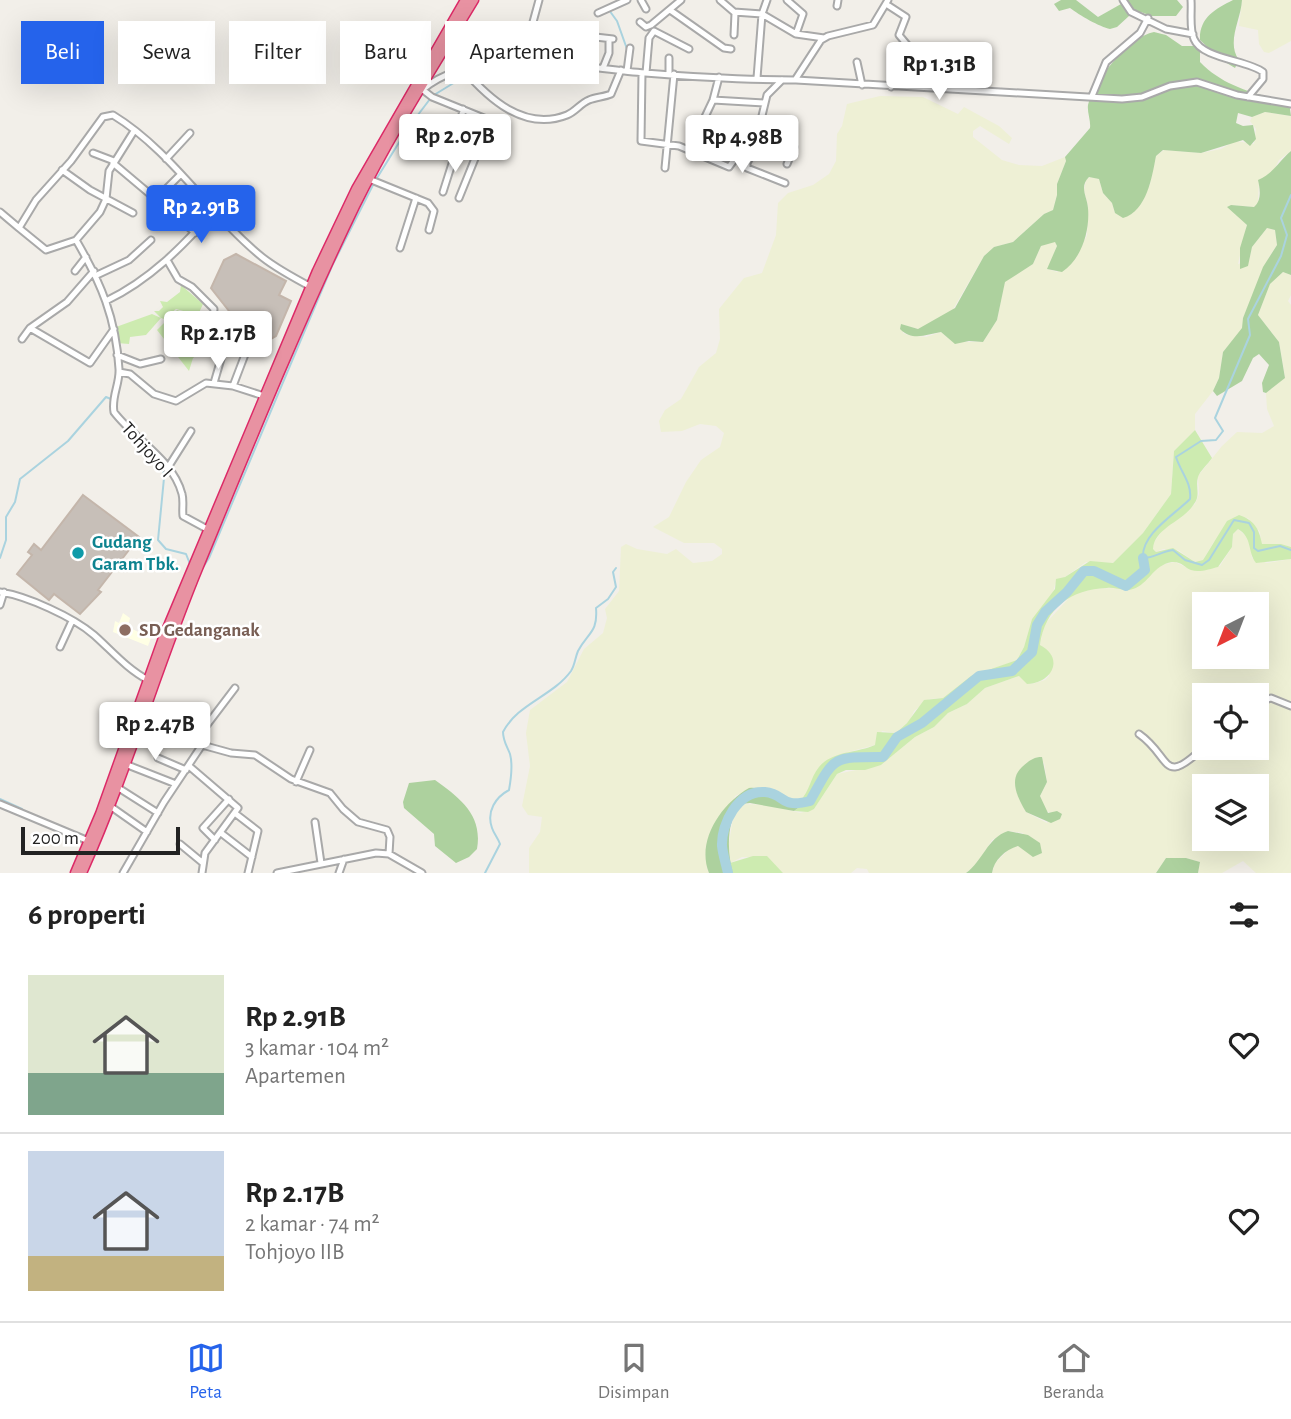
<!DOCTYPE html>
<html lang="id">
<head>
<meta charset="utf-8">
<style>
	body { margin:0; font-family:"Alegreya Sans",sans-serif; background:#f2f2f2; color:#222; height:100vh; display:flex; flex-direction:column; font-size:26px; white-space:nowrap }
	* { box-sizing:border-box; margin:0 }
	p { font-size:23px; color:#767676 }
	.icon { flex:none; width:38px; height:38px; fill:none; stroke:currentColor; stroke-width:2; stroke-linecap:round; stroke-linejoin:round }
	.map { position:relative; height:873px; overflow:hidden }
	.side { display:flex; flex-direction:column; background:#fff; flex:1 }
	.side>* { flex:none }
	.top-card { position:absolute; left:21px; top:21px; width:700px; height:63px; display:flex; gap:14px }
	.needle { width:46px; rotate:222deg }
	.controls { position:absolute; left:1192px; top:592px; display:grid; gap:14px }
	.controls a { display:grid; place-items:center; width:77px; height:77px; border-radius:0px; background:#fff; box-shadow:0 7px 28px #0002; font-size:35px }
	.scale { position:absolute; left:21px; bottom:18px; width:159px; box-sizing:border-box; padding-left:7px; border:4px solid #222; border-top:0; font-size:19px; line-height:24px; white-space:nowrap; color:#222; -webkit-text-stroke:5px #fff; paint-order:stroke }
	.price { position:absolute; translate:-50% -60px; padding:0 16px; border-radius:7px; background:#fff; color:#222; font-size:23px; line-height:46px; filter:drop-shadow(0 2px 4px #0008) }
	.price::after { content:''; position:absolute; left:50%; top:42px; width:21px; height:16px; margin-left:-10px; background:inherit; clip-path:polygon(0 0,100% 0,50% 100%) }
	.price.current { background:#2563eb; color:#fff }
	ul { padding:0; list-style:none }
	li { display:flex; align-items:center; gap:21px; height:175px; padding:0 28px }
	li+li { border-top:2px solid #e0e0e0 }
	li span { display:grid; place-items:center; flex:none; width:196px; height:140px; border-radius:0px; color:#555 }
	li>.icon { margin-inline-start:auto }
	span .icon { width:84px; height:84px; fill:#fffc; stroke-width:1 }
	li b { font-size:30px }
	h2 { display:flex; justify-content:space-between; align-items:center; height:84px; padding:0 28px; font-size:30px }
	.pill { padding:0 24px; border-radius:0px; background:#fff; box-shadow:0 7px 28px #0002; font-size:24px; line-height:63px }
	.pill.current { background:#2563eb; color:#fff }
	.tab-bar { display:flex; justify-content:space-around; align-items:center; height:98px; border-top:2px solid #e0e0e0; background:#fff; font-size:19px; color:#767676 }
	.tab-bar a { display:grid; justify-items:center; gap:4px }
	.tab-bar .current { color:#2563eb }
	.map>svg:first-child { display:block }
	.education { fill:#ffffe5 }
	.farmland { fill:#eef0d5; fill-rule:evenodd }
	.grass { fill:#cdebb0 }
	.forest { fill:#add19e }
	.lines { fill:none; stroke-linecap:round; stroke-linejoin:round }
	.stream { stroke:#aad3df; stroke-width:2 }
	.river { stroke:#aad3df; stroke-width:10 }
	.building { fill:#c7bfb8; stroke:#c4b6ab; stroke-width:2 }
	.minor-casing { stroke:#a9a9a9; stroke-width:9 }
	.highway-casing { stroke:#dc2a67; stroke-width:11 }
	.minor { stroke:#fff; stroke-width:5 }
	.highway { stroke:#e892a2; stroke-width:8 }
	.culture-dot { fill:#0f9aa8; stroke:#fff; stroke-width:2.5 }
	.education-dot { fill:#8d6e63; stroke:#fff; stroke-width:2.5 }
	.labels { text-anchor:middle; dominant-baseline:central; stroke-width:5; stroke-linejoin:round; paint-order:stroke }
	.street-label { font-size:19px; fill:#222; stroke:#fff }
	.culture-label { font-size:19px; font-weight:bold; fill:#0d838f; stroke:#fff; text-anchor:start }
	.education-label { font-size:19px; font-weight:bold; fill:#785e54; stroke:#fff; text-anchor:start }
</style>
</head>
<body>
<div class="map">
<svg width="1291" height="873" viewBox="0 0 1291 873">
	<rect width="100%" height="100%" fill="#f2efe9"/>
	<path class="education" d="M 123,613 L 130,618 L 128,627 L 151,638 L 148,646 L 113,632 L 115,621 L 119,623 Z"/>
	<path class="farmland" d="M 1242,0 L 1291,0 L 1291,41 L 1269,53 L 1264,52 L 1259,44 L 1258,30 L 1239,26 Z
		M 880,96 L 923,97 L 958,114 L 964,107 L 999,126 L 1012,138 L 1009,144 L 980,126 L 973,131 L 973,137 L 1002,160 L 1019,165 L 1042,166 L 1065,157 L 1066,161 L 1057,184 L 1057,195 L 1053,210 L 1044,214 L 1013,242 L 994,247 L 984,256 L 952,311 L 919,329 L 902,325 L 903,333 L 908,335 L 926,337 L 941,332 L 948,338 L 964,342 L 983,342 L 997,320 L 1005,281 L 1033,264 L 1041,246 L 1055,241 L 1057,246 L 1048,269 L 1057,272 L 1076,258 L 1087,235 L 1088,206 L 1084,190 L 1086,180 L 1090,177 L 1099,179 L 1103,193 L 1112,203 L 1115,213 L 1142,202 L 1150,184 L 1156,156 L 1164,150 L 1201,153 L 1221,149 L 1235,141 L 1254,144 L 1256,129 L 1250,121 L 1252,117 L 1265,112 L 1291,116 L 1291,151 L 1279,160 L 1272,174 L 1259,180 L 1258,204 L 1254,207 L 1231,205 L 1228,207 L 1247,225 L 1238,264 L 1249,261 L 1252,247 L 1267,228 L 1275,230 L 1277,245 L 1269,257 L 1243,318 L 1243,328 L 1223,352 L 1219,378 L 1213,391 L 1195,414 L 1195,430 L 1174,451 L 1171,494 L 1143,533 L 1113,563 L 1086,562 L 1055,584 L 1053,593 L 1032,619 L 1024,647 L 1017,660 L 967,679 L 943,698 L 929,699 L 914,711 L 910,720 L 896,733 L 882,731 L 875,745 L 848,752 L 814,776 L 809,791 L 800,801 L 754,787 L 735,796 L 707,867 L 709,873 L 529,873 L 529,848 L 540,832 L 542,817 L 528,815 L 522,806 L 530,766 L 526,733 L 530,710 L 567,682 L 584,649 L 603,633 L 607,618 L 605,609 L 619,591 L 621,547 L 626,544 L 637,549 L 667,554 L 676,549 L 693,563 L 712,561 L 722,554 L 722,549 L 714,543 L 684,543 L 653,527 L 669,517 L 686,482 L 701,460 L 720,447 L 724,433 L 716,426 L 700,424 L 682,431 L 661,432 L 659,421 L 665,410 L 681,399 L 699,367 L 716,353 L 720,339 L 719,309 L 744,278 L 762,273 L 776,235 L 778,203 L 788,193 L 813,185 L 829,174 L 836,161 L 837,134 L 842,126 L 847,104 Z
		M 1283,272 L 1291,275 L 1291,295 L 1288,301 L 1291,305 L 1291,547 L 1281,544 L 1261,544 L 1260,532 L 1248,518 L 1213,543 L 1203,560 L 1195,562 L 1178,550 L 1163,549 L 1156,552 L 1153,549 L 1153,544 L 1162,531 L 1195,504 L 1199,494 L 1198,476 L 1222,446 L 1237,432 L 1262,433 L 1274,426 L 1267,409 L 1266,393 L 1285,377 L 1279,342 L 1258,315 L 1270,284 Z
		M 1238,529 L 1249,539 L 1252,558 L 1267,563 L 1291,559 L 1291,873 L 1256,873 L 1243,861 L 1222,873 L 1198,873 L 1200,862 L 1186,858 L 1166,858 L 1156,873 L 992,873 L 995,863 L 1010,848 L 1018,846 L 1026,851 L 1023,833 L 1008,831 L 992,840 L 976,866 L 966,873 L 869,873 L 867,869 L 857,868 L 851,873 L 783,873 L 767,857 L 742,857 L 730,863 L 729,843 L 733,818 L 741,804 L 770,805 L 800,813 L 814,809 L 837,774 L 881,765 L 915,737 L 934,727 L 948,713 L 967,704 L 985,688 L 1019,676 L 1032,684 L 1045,680 L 1049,676 L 1051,655 L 1040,645 L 1044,625 L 1071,596 L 1086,589 L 1117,588 L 1124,590 L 1161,565 L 1175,562 L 1190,569 L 1220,566 L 1232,547 L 1233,534 ZM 1204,604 L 1256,604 L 1256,656 L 1204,656 ZM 1204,695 L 1256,695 L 1256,747 L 1204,747 ZM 1044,762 L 1047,782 L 1040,796 L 1041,801 L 1045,811 L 1053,813 L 1047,823 L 1026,812 L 1018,795 ZM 1204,786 L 1256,786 L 1256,838 L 1204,838 Z"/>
	<path class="grass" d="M 181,285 L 203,304 L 198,315 L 176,309 L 164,319 L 161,318 L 146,335 L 130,337 L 129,344 L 117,343 L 116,327 L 152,314 L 161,318 L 154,311 L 159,311 L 163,307 L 160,301 L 167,302 L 180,292 Z
		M 177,310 L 200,317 C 200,330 209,339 209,352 L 203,351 L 193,358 L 189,371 L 157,330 Z
		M 1195,430 L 1212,458 C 1208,464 1200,471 1198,477 C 1195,487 1201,495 1194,504 C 1184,521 1154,528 1153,549 L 1156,552 L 1173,548 L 1195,562 L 1203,560 L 1227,521 L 1239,515 C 1254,520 1259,528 1262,544 L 1281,544 L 1291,547 L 1291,559 L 1256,563 C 1247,551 1253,538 1238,529 L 1233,534 L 1232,547 L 1218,567 C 1210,569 1199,573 1191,570 C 1184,567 1181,561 1172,562 C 1153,565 1149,584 1133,589 C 1125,592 1115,587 1107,588 C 1071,589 1045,608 1040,645 C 1065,658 1052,683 1027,684 L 1019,676 L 985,688 L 967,704 L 948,713 L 934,727 L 915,737 L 881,765 L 865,770 L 846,770 L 837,774 L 814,809 L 808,812 L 794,811 L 798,808 L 793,800 L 800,801 C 810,791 810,778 819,767 C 832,751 857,753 875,745 L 877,732 L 896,733 L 907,723 L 924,700 L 943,698 L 971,676 L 1017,660 L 1024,647 L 1032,619 L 1055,589 L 1056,579 L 1065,577 L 1090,561 L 1113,563 L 1143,533 L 1171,494 L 1174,451 Z
		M 753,856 L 767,856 L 783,873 L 733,873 L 730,863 Z"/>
	<path class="forest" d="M 1061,0 L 1076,0 L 1098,17 L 1121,4 L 1120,0 L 1177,0 L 1183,7 L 1176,16 L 1151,16 L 1141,12 L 1129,16 L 1117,27 L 1110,29 C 1100,27 1079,15 1070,8 L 1059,11 L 1054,4 Z
		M 1233,0 L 1242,0 C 1241,20 1226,42 1239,60 L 1235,68 L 1220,59 L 1200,40 C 1199,18 1215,9 1233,0 Z
		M 1154,32 L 1166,35 L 1182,46 L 1195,46 L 1200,52 L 1200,62 C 1224,87 1256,94 1289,102 L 1291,116 L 1265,112 L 1252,117 L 1238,113 L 1236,123 L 1243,126 L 1253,125 L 1256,139 L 1250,146 L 1243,140 L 1201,153 L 1163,150 L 1156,156 C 1152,177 1147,211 1123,218 L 1115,213 L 1112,203 L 1103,193 L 1099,179 L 1089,177 C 1079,187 1087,196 1088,208 C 1090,230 1082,259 1062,272 L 1047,269 L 1057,246 L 1055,242 L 1041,246 L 1033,264 L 1005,282 L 997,320 L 983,342 L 969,341 L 955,344 L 941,332 C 927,334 913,342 900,329 L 901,324 L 918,329 L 955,308 L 984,256 L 994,247 L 1013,242 L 1044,214 L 1053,210 L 1057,195 L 1057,184 L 1066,161 L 1065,157 L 1090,128 C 1091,121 1087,112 1088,105 C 1094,80 1129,37 1154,32 Z
		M 1291,151 L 1291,275 L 1283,272 L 1270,284 L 1258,315 L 1279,342 L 1285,378 L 1266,393 L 1263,392 L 1262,383 L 1269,365 L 1259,354 L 1253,358 L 1242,381 L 1217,396 L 1213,391 L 1219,378 L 1223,352 L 1242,328 L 1243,318 L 1263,267 L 1277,245 L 1275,230 L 1267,228 L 1252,247 L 1248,266 L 1240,269 L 1240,248 L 1247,225 L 1227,207 L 1231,205 L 1254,207 C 1262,200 1260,189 1258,180 C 1274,173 1278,162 1291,151 Z
		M 1042,757 L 1047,782 L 1040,796 L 1048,813 L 1057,811 L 1062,814 L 1060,819 L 1051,823 L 1026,812 C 1018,798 1008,780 1022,767 C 1029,761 1033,757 1042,757 Z
		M 435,780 C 460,798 483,815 477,849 L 469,857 L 456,863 L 435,846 L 434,834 L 404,808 L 403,802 L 409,783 Z
		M 749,788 C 763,786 790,796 798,808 L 794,811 L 750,803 L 741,804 C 726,820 727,853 733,873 L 709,873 C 696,841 721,804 749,788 Z
		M 1008,831 L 1028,835 L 1040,843 L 1042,853 L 1033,857 L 1018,846 C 1005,850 994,860 992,873 L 966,873 C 983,861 987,838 1008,831 Z
		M 1166,858 L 1186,858 L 1200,862 L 1198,873 L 1156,873 Z"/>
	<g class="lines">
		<path class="stream" d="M 609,10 L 617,21 L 627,49
			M 434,95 L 465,76 L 482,93
			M 513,114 L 527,120
			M 377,178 L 408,128 L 430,99
			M 1291,195 L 1281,218 L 1287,235 L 1281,256 L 1248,319 L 1250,335 L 1215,418 L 1223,431 L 1216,440 L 1201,441 L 1176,457 C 1181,473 1192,483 1190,499 C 1174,515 1141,534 1143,558 C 1155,558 1162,551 1173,550 L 1185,560 L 1202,565 L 1209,560 L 1234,520 L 1249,523 L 1254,532 L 1254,548 L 1258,551 L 1280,546 L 1291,550
			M 147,449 L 163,467 L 164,478 L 158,540 L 166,549 L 186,554 L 190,564
			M 0,558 L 6,540 L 6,517 L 15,502 L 20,479 L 68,441 L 106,397 L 111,399 L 111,414 L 127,430
			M 202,569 L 209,558 L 332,266 L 374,183
			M 0,799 L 22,809
			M 485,873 L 500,844 C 498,838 494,834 492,828 C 486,811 496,797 509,790 C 511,779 513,765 510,754 C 507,746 503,741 503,732 C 517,704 553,696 571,671 C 575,665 575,658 578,651 C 588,632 598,633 596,608 L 608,599 L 616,587 L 613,572 L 616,568"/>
		<path class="river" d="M 728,873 C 726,864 723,855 722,846 C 721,824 738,790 765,792 C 786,794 780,809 810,801 C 835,756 831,757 883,757 L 897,737 L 922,723 L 979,676 L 1012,671 L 1032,652 L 1037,625 L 1045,612 L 1067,592 L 1084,571 L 1094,571 L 1126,586 L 1145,570 L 1143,558"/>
	</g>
	<path class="building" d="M 236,254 L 286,281 L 279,295 L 291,301 L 276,336 L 262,344 L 237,321 L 211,288 L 224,260 Z
		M 83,495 L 139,537 L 98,590 L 101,592 L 80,614 L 54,594 L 49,600 L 17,574 L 32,555 L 28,552 L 34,544 L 41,550 Z"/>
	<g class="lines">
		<defs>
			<path id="minor" d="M 641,0 L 646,9
				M 720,0 L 734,12 L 762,14 L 796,34 L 824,38
				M 787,0 L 803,14 L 796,34
				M 1123,0 L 1131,12 L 1166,29 L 1193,34
				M 1191,0 C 1192,12 1189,28 1194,39 C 1202,59 1248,60 1263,72 L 1263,79 L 1248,97
				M 886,4 L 906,17 L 899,35 L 909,47 L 891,87
				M 837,6 L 838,0
				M 670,10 L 724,48 L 731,49
				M 598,13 L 627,0
				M 640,22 L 646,27 L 651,25 L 681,0
				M 734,35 L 735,13
				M 528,38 L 571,44 L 578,35 L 613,39
				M 517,61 L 524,55 L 539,0
				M 857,62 L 862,85
				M 589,67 L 592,37
				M 603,68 L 609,53 L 609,39
				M 463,69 C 488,98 524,132 567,115 C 575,112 581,103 589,100 C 596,97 604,97 611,94 L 621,70
				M 627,71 L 630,48
				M 642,73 L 641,141 L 679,146 L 729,167 L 760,124 L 767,95 L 782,80
				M 646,73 L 649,38 L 654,31 L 689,49
				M 669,74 L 669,58
				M 719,77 L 713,100 L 704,119 L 717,124 L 758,129 L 791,144 L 794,147 L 787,164
				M 757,78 L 762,14 L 767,0
				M 796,80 L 1122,99 L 1142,97 L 1170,86 L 1197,82 L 1237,95 L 1291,104
				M 422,90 C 478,43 578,68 645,73 C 695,77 746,80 795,80 L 821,40 L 828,36 L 873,25 L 888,0
				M 423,90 L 432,97 L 506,127
				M 1092,96 L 1106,62 L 1140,33 L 1148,18
				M 713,100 L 765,103
				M 134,131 L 109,171 L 106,199 L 100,212 L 76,240 L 46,250 L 19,228 L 36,200 L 71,161 L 103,117 L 113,115 C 172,151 209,214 262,257 C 277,269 296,279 313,288
				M 755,132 L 760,139 L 747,163 L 747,168 L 785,183
				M 455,147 L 476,156 L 459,198
				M 93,153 L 114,161
				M 166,159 L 190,133
				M 113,163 L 151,195
				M 665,168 L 674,74
				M 62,170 L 90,190 L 133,213
				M 369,179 L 428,203 L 434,211 L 429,230
				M 443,192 L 455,154 L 463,109
				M 162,193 L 181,174
				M 165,206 L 195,233
				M 0,212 L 19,228
				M 76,240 C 101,283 116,318 119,369 C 120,384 111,397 114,412 C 134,439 173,459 182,494 C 184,501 182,509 183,516 L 207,529
				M 400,248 L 416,198
				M 167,260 L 178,279 L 192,287 L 214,309 L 213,320 L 227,326 L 225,345 L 214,383
				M 75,271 L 86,257
				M 97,275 L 129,260 L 151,240
				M 106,301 C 150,280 183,246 215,210
				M 30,328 L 90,363 L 114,329
				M 22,339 L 30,328 L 67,302 L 94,271
				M 117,355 L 140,364 L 161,359
				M 119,372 L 130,374 L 154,394 L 176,401 L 206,383 L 233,386 L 264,396
				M 233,386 L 249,344
				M 167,469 L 191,431
				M 0,592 C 27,596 73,617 94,635 C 112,651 127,669 148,680
				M 0,605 L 4,592
				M 60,647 L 72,621
				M 1256,703 L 1271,698 L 1291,706
				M 140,719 L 202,745 L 231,753 L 255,755 L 291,779 L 330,793 L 343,809 L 358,822 L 387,830 L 390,837 L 389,854
				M 1139,734 C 1172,757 1161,788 1204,747
				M 194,742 L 235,688
				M 158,758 L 186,770
				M 125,764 L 176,784
				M 189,766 L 238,808 L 205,853 L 202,873
				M 296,782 L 310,750
				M 117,787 L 158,813
				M 0,804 L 91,842
				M 110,806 L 147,832
				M 236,814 L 258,831 L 248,873
				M 315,822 L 321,863
				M 221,833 L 252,857
				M 215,840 L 203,828 L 229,799
				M 180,844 L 203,863
				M 123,873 L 164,802 L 202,745
				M 277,873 L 376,853 L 389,854 L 422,873
				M 339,873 L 344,859"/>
			<path id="highway" d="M 75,873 L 100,814 L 163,638 L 317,271 L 356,189 L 465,0
				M 82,873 C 127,773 157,667 199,566 C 249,445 298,324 355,206 C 390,135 433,68 474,0"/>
		</defs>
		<use href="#minor" class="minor-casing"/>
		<use href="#highway" class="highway-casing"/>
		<use href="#minor" class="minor"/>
		<use href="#highway" class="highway"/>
	</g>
	<circle class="culture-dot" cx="78" cy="553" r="7"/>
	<circle class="education-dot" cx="125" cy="630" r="7"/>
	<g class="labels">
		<g class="street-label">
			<text transform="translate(147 450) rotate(48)">Tohjoyo I</text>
		</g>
		<g class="culture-label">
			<text x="92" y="542">Gudang<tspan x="92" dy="22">Garam Tbk.</tspan></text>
		</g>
		<g class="education-label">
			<text x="139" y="630">SD Gedanganak</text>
		</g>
	</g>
</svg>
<div class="controls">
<a><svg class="needle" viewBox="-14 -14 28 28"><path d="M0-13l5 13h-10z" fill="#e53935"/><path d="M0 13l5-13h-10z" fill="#767676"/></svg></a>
<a><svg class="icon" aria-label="locate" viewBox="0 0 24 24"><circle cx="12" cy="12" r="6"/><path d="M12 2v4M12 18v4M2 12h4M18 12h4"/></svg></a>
<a><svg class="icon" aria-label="layers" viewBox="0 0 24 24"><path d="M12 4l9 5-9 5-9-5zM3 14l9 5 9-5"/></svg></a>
</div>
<div class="scale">200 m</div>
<b class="price" style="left:939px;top:102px">Rp 1.31B</b>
<b class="price" style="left:455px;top:174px">Rp 2.07B</b>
<b class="price" style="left:742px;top:175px">Rp 4.98B</b>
<b class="price current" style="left:201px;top:245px">Rp 2.91B</b>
<b class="price" style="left:218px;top:371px">Rp 2.17B</b>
<b class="price" style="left:155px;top:762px">Rp 2.47B</b>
<div class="top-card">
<a class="pill current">Beli</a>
<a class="pill">Sewa</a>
<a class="pill">Filter</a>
<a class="pill">Baru</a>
<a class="pill">Apartemen</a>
</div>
</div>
<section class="side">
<h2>6 properti<svg class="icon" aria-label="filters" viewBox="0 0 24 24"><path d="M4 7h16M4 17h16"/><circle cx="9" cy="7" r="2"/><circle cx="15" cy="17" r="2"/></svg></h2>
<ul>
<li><span style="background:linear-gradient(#dfe7d0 70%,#7fa58c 0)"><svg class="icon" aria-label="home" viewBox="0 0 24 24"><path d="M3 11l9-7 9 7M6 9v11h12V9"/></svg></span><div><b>Rp 2.91B</b><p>3 kamar · 104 m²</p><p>Apartemen</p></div><svg class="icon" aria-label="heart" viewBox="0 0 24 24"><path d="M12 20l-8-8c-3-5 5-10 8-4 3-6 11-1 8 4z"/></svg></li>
<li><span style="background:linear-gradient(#c9d6e8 75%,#c2b280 0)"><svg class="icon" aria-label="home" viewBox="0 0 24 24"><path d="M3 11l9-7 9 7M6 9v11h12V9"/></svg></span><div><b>Rp 2.17B</b><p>2 kamar · 74 m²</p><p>Tohjoyo IIB</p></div><svg class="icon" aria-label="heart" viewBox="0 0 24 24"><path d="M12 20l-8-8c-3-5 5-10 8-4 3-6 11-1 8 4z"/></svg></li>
</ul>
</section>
<nav class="tab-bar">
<a class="current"><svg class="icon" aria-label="map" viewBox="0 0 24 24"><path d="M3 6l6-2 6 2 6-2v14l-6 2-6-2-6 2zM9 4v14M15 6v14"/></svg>Peta</a>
<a><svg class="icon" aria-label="saved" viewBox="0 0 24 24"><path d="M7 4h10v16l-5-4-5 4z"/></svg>Disimpan</a>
<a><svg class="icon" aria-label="home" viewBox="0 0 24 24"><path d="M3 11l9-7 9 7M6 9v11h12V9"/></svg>Beranda</a>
</nav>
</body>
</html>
